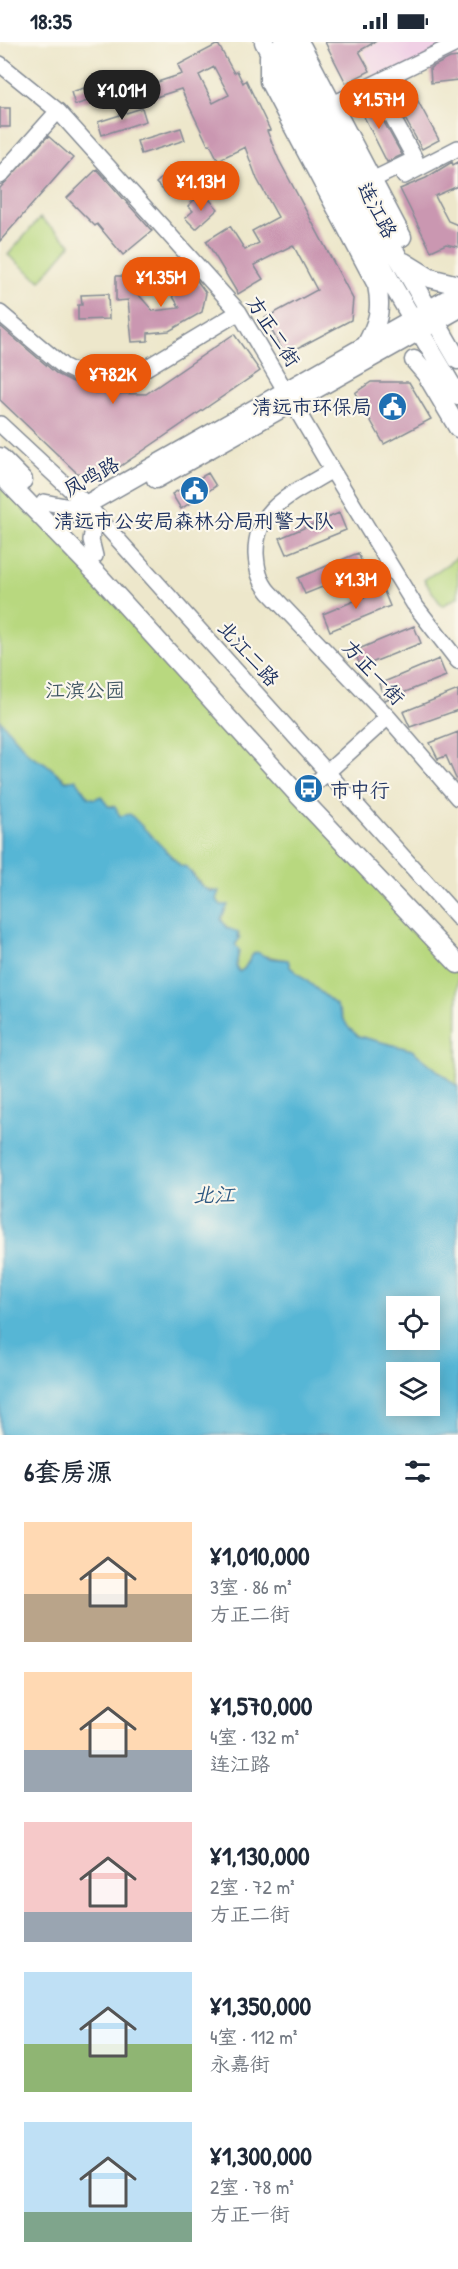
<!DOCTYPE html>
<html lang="zh">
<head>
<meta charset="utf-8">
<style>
	body { margin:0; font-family:"Patrick Hand","LXGW WenKai TC",sans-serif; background:#f6f6f7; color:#1f2937; height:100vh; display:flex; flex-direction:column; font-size:22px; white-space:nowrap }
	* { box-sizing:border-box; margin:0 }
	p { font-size:20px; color:#747a83 }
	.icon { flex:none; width:33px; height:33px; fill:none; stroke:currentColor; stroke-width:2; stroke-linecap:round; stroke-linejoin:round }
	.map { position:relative; height:1393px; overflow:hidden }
	.drawer { display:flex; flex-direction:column; background:#fff; flex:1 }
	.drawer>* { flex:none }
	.controls { position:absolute; left:386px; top:1254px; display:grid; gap:12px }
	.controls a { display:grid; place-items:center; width:54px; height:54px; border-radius:0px; background:#fff; box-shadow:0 3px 15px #0003; font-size:30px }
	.price { position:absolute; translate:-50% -51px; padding:0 14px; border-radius:21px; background:#ea580c; color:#fff; font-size:20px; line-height:39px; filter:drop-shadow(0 2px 3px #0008) }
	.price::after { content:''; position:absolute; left:50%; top:36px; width:18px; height:14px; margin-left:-9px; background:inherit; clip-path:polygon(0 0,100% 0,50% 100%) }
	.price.on { background:#222; color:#fff }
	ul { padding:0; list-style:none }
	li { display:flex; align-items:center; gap:18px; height:150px; padding:0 24px }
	li span { display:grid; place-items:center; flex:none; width:168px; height:120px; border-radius:0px; color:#555 }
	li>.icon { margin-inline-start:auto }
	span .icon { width:72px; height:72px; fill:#fffc; stroke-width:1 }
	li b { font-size:26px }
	h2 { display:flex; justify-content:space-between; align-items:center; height:72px; padding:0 24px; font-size:26px }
	.status { display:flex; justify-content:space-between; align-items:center; height:42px; padding:0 30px; background:#fff; direction:ltr }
	.status svg { height:16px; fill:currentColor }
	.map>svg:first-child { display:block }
	.built { fill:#f0d0e5 }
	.green { fill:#b8d87f; stroke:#6a846e; stroke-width:1.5 }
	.water { fill:#57b6d5; stroke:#39729a; stroke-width:1.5; fill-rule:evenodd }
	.building { fill:#ca97b1; fill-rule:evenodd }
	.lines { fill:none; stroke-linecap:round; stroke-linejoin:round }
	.minor-casing { stroke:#848b94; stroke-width:18 }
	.major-casing { stroke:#848b94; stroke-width:21 }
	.minor { stroke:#fff; stroke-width:15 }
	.major { stroke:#fff; stroke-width:18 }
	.labels { text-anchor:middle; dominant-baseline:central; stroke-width:4.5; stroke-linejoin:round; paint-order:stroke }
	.street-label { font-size:20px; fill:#1b2f5e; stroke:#fbf7ec }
	.poi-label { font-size:20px; fill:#1b2f5e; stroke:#fbf7ec; text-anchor:end }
	.park-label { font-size:20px; fill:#425966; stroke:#fbf7ec }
	.water-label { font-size:21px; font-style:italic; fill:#2d5882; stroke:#fbf7ec }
</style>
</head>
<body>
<div class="status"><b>18:35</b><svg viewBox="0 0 49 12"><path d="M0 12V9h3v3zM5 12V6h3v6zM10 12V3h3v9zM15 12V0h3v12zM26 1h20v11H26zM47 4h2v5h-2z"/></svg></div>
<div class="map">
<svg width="458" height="1393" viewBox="0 0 458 1393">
	<rect width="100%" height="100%" fill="#fbf7ec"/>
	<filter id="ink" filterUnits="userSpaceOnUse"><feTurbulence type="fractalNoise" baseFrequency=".0167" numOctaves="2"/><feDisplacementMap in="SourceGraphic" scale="12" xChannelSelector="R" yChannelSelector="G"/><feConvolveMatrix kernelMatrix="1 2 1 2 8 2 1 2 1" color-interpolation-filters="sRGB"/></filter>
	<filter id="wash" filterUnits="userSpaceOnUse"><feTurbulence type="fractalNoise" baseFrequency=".008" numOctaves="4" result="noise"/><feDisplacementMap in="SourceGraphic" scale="24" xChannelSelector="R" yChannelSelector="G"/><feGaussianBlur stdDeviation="1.35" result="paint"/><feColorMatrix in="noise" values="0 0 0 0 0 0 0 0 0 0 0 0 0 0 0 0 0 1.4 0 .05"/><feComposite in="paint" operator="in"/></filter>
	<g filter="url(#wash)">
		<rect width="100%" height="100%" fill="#ede7cb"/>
		<path class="built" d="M 379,0 L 458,0 L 458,14 L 347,69 L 337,49 L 373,32 L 363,8 Z"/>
		<path class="green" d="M 40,176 L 71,202 L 40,239 L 8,213 Z
			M 0,444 L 74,511 L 458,933 L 457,1044 L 412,1008 L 358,994 L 348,985 L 336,963 L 290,925 L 288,918 L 253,912 L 244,927 L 239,930 L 236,924 L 239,910 L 235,906 L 239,892 L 227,886 L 221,877 L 227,863 L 221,863 L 216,857 L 218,850 L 204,846 L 187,825 L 181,824 L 134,778 L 120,774 L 113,764 L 108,764 L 99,755 L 95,757 L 88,755 L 76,738 L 66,738 L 45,721 L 30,713 L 2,681 L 0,678 Z
			M 458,515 L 458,555 L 442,564 L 424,538 Z"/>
		<path class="water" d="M 0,678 L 30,713 L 45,721 L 66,739 L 76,737 L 88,755 L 95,757 L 101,754 L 108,764 L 115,765 L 120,774 L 130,772 L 181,824 L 187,825 C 195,836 204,853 219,849 L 216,857 L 221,863 L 228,863 L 221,877 L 227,886 L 238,890 L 238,895 L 240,896 L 235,903 L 239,908 L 236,924 L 239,930 L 244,927 L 253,912 L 257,910 L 268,916 L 288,918 L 290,925 L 336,963 L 348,985 L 358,994 L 412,1008 L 458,1045 L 458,1393 L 0,1393 ZM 396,1264 L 429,1264 L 429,1298 L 396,1298 ZM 396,1330 L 429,1330 L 429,1364 L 396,1364 Z"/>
		<g id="blocks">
			<path class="building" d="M 325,0 L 375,0 L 359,9 L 370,29 L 346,41 Z
				M 218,2 L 234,31 L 237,29 L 243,41 L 246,38 L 270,88 L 267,89 L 279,118 L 353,257 L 351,278 L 285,313 L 265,276 L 317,248 L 293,203 L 254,223 L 263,237 L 238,252 L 206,199 L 230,184 L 245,208 L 259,201 L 252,189 L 278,175 L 257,137 L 245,105 L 218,118 L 210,102 L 208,103 L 181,47 L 134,62 L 130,49 L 182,32 L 178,23 ZM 214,25 L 229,53 L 213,61 L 199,33 Z
				M 458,15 L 458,38 L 431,41 L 430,26 L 450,16 Z
				M 114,37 L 119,49 L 75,63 L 71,50 Z
				M 406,37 L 439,98 L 422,107 L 388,46 Z
				M 370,55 L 402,113 L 387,120 L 357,61 Z
				M 0,66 L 10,66 L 10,85 L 0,85 Z
				M 142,66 L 146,79 L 102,93 L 98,80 Z
				M 181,86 L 185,98 L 141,112 L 137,99 Z
				M 48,94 L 73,116 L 0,199 L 0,146 Z
				M 452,120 L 453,123 L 458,120 L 458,144 L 435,154 L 448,179 L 458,183 L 458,205 L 446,202 L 431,209 L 400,147 L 426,136 Z
				M 177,122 L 189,135 L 169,154 L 156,141 Z
				M 97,127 L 152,189 L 123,213 L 97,182 L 95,184 L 67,156 Z
				M 207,155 L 218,167 L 196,187 L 185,176 L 193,169 L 188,164 L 195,157 L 199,162 Z
				M 193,233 L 206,251 L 202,270 L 169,289 L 148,291 L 148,299 L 132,300 L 128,258 L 116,259 L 116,234 L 122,234 L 153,269 L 180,266 L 169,248 Z
				M 108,252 L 109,277 L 78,278 L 78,263 L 82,263 L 81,253 Z
				M 0,284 L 57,332 L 95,351 L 146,352 L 234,292 L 260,329 L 106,434 L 77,431 L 0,358 Z
				M 371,340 L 409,340 L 431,377 L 384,402 L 355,351 Z
				M 208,431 L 216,444 L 181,467 L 172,452 Z
				M 339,471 L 346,488 L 287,512 L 280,496 Z
				M 358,511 L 365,528 L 305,552 L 298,536 Z
				M 383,547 L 390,564 L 330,589 L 323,572 Z
				M 414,584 L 421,601 L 361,625 L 354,609 Z
				M 439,617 L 446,634 L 385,658 L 379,642 Z
				M 458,648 L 458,668 L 410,685 L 403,670 Z
				M 458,690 L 458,741 L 446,714 L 438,717 L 430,701 Z"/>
		</g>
	</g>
	<g filter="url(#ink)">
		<use href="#blocks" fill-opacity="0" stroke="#848b94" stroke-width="1.5"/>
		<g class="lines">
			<defs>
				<path id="minor" d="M 0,22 L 58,69 L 239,270 L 332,428 L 414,562 L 458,619
					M 333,62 L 458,1
					M 0,134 L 58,69
					M 404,134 L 458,106
					M 372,138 L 415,117 L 374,42
					M 0,271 L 63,324 L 79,332 L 98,337 L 136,332 L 239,270
					M 0,382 L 87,463 L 458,876
					M 332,428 C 296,451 255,463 256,512 C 257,527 259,538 269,550 L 388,675 L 458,756
					M 44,460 L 65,464 L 84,463
					M 95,473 L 91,498 L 95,514
					M 300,755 L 388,675"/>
				<path id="major" d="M 264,0 L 393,244 L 458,354
					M 283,0 L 398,215 L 458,318
					M 283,1 L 302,5 L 402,195
					M 269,14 L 269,39 L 377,243 C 382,268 378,281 366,303
					M 404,220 L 430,236 L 458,243
					M 414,318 L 426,332 L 458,386
					M 0,415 L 23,438
					M 0,432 L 99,534 L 300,755 L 458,922
					M 156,437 L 458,267
					M 58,489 L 61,477 L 458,251"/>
			</defs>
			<use href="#minor" class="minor-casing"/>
			<use href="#major" class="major-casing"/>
			<use href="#minor" class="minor"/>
			<use href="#major" class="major"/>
		</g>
	</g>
	<defs>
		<symbol id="civic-disc" viewBox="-11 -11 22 22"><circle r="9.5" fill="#1f6fb2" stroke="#fbf7ec"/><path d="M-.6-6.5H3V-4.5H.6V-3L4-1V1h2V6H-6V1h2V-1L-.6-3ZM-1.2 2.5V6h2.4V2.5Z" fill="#fff"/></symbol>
		<symbol id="bus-disc" viewBox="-11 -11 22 22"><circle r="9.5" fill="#1f6fb2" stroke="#fbf7ec"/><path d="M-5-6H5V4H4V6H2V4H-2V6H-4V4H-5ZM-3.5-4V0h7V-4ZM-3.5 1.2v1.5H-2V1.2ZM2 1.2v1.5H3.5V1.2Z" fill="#fff"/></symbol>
	</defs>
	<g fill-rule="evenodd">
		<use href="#civic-disc" x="376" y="348" width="33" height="33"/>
		<use href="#civic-disc" x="178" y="432" width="33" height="33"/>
		<use href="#bus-disc" x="292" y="730" width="33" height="33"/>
	</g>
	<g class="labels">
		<g class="street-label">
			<text transform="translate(378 168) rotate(62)">连江路</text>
			<text transform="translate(274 289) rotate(57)">方正二街</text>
			<text transform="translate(91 434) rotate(-29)">凤鸣路</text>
			<text transform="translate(249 611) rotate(48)">北江二路</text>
			<text transform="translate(374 630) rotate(47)">方正一街</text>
		</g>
		<g class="poi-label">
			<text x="372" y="364">清远市环保局</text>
			<text x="194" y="478" text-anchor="middle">清远市公安局森林分局刑警大队</text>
			<text x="330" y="747" text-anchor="start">市中行</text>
		</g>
		<g class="park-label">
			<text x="85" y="647">江滨公园</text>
		</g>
		<g class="water-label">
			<text x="214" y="1152">北江</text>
		</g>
	</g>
</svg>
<div class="controls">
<a><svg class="icon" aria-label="locate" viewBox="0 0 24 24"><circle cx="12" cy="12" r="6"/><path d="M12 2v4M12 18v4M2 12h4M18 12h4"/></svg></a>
<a><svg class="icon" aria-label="layers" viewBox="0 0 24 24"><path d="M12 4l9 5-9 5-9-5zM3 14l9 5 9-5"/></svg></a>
</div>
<b class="price on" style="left:122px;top:79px">¥1.01M</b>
<b class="price" style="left:379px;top:88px">¥1.57M</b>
<b class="price" style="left:201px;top:170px">¥1.13M</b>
<b class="price" style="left:161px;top:266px">¥1.35M</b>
<b class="price" style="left:113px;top:363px">¥782K</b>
<b class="price" style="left:356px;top:568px">¥1.3M</b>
</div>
<section class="drawer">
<h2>6套房源<svg class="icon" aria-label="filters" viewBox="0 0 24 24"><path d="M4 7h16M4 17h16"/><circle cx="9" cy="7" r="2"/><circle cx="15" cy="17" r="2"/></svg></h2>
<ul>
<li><span style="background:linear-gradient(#ffd9b3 60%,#b9a48a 0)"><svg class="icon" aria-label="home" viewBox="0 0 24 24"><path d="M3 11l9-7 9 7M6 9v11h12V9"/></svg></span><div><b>¥1,010,000</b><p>3室 · 86 m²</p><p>方正二街</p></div></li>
<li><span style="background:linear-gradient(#ffd9b3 65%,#9aa5b1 0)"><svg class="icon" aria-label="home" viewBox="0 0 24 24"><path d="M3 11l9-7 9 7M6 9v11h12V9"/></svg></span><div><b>¥1,570,000</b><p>4室 · 132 m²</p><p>连江路</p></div></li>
<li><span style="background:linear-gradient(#f6c9c9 75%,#9aa5b1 0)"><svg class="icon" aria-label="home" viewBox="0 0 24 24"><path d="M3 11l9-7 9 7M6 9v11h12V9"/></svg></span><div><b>¥1,130,000</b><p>2室 · 72 m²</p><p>方正二街</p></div></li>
<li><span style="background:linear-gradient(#bfe0f5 60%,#8fb573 0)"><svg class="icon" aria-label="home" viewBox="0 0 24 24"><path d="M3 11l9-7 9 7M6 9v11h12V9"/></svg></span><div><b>¥1,350,000</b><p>4室 · 112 m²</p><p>永嘉街</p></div></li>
<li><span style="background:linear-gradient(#bfe0f5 75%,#7fa58c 0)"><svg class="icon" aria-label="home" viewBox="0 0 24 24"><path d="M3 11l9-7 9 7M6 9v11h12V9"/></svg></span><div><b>¥1,300,000</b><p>2室 · 78 m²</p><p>方正一街</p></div></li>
</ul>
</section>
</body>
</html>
